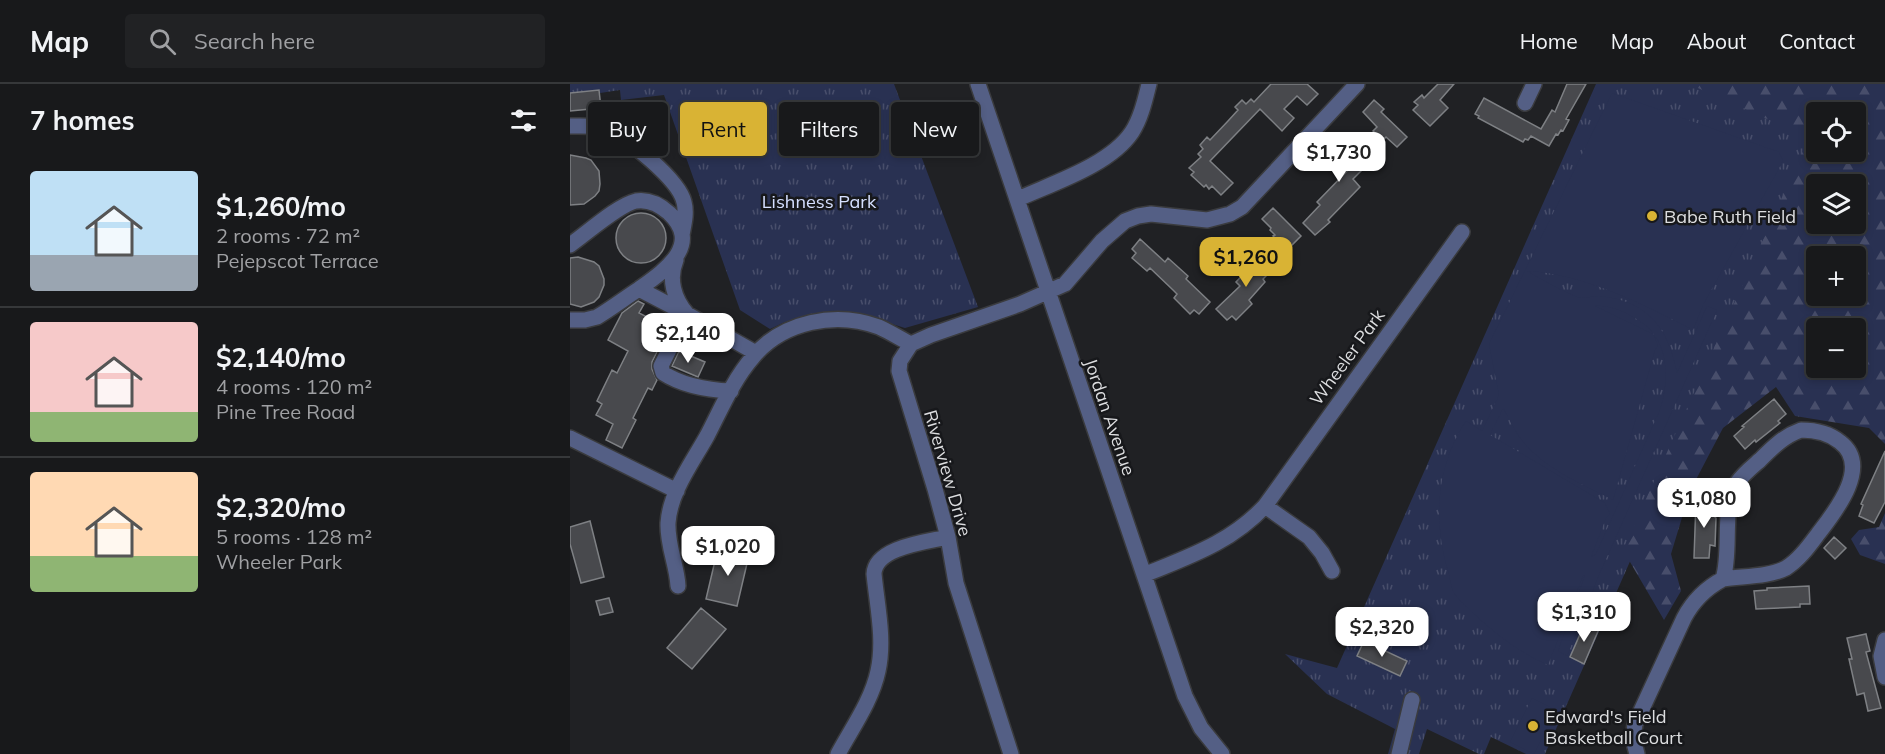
<!DOCTYPE html>
<html lang="en">
<head>
<meta charset="utf-8">
<style>
	body { margin:0; font-family:Mulish,sans-serif; background:#212224; color:#f1f3f6; height:100vh; display:flex; flex-direction:column; font-size:22px; white-space:nowrap }
	* { box-sizing:border-box; margin:0 }
	p { font-size:20px; color:#9fa0a3 }
	.icon { flex:none; width:33px; height:33px; fill:none; stroke:currentColor; stroke-width:2; stroke-linecap:round; stroke-linejoin:round }
	.map { position:relative; flex:1; overflow:hidden }
	.sheet { display:flex; flex-direction:column; background:#18191b; width:570px }
	.sheet>* { flex:none }
	.guide { position:absolute; left:18px; top:18px; width:570px; height:54px; display:flex; gap:12px }
	.controls { position:absolute; left:1236px; top:18px; display:grid; gap:12px }
	.controls a { display:grid; place-items:center; width:60px; height:60px; border-radius:6px; background:#18191b; box-shadow:0 3px 9px #0003,0 0 0 2px #36383a; font-size:30px }
	.price { position:absolute; translate:-50% -51px; padding:0 14px; border-radius:12px; background:#fff; color:#222; font-size:20px; line-height:39px; filter:drop-shadow(0 2px 3px #0008) }
	.price::after { content:''; position:absolute; left:50%; top:36px; width:18px; height:14px; margin-left:-9px; background:inherit; clip-path:polygon(0 0,100% 0,50% 100%) }
	.price.selected { background:#d9b334; color:#111 }
	ul { padding:0; list-style:none }
	li { display:flex; align-items:center; gap:18px; height:150px; padding:0 30px }
	li+li { border-top:2px solid #36383a }
	li span { display:grid; place-items:center; flex:none; width:168px; height:120px; border-radius:6px; color:#555 }
	li>.icon { margin-inline-start:auto }
	span .icon { width:72px; height:72px; fill:#fffc; stroke-width:1 }
	li b { font-size:26px }
	h2 { display:flex; justify-content:space-between; align-items:center; height:72px; padding:0 30px; font-size:26px }
	.chip { padding:0 21px; border-radius:6px; background:#18191b; box-shadow:0 3px 9px #0003,0 0 0 2px #36383a; font-size:21px; line-height:54px }
	.chip.selected { background:#d9b334; color:#111 }
	header { display:flex; align-items:center; gap:36px; box-sizing:border-box; height:84px; padding:0 30px; background:#18191b; border-bottom:2px solid #36383a }
	header strong { font-size:28px }
	nav { display:flex; gap:33px; margin-inline-start:auto; font-size:21px }
	.search { width:420px; height:54px; background:#212224; display:flex; align-items:center; gap:15px; box-sizing:border-box; padding:0 21px; border-radius:6px; color:#9fa0a3; font-size:22px }
	main { display:flex; flex:1; min-height:0 }
	.map>svg:first-child { display:block }
	.grass { fill:url(#grass-tufts) }
	.forest { fill:url(#forest-firs); fill-rule:evenodd }
	.pitch { fill:#293152; fill-rule:evenodd }
	.building { fill:#48494d; stroke:#7e8084; stroke-width:1.5 }
	.lines { fill:none; stroke-linecap:round; stroke-linejoin:round }
	.minor-casing { stroke:#3a3b3e; stroke-width:18 }
	.minor { stroke:#545f85; stroke-width:15 }
	.poi-dot { fill:#d9b334; stroke:#17181b; stroke-width:2 }
	.labels { text-anchor:middle; dominant-baseline:central; stroke-width:5; stroke-linejoin:round; paint-order:stroke }
	.park-label { font-size:18px; fill:#d6e0ff; stroke:#17181b }
	.poi-label { font-size:18px; fill:#dddee0; stroke:#17181b; text-anchor:start }
	.street-label { font-size:18px; fill:#dddee0; stroke:#17181b }
</style>
</head>
<body>
<header>
<strong>Map</strong>
<div class="search"><svg class="icon" aria-label="search" viewBox="0 0 24 24"><circle cx="10" cy="10" r="6"/><path d="M15 15l6 6"/></svg>Search here</div>
<nav><a>Home</a><a>Map</a><a>About</a><a>Contact</a></nav>
</header>
<main>
<section class="sheet">
<h2>7 homes<svg class="icon" aria-label="filters" viewBox="0 0 24 24"><path d="M4 7h16M4 17h16"/><circle cx="9" cy="7" r="2"/><circle cx="15" cy="17" r="2"/></svg></h2>
<ul>
<li><span style="background:linear-gradient(#bfe0f5 70%,#9aa5b1 0)"><svg class="icon" aria-label="home" viewBox="0 0 24 24"><path d="M3 11l9-7 9 7M6 9v11h12V9"/></svg></span><div><b>$1,260/mo</b><p>2 rooms · 72 m²</p><p>Pejepscot Terrace</p></div></li>
<li><span style="background:linear-gradient(#f6c9c9 75%,#8fb573 0)"><svg class="icon" aria-label="home" viewBox="0 0 24 24"><path d="M3 11l9-7 9 7M6 9v11h12V9"/></svg></span><div><b>$2,140/mo</b><p>4 rooms · 120 m²</p><p>Pine Tree Road</p></div></li>
<li><span style="background:linear-gradient(#ffd9b3 70%,#8fb573 0)"><svg class="icon" aria-label="home" viewBox="0 0 24 24"><path d="M3 11l9-7 9 7M6 9v11h12V9"/></svg></span><div><b>$2,320/mo</b><p>5 rooms · 128 m²</p><p>Wheeler Park</p></div></li>
</ul>
</section>
<div class="map">
<svg width="1315" height="670" viewBox="0 0 1315 670">
	<defs>
		<pattern id="grass-tufts" width="24" height="20" patternUnits="userSpaceOnUse" patternTransform="scale(1.5)"><rect width="24" height="20" fill="#293152"/><path d="M3 7l-1-3M5 7V3M7 7l1-3M15 17l-1-3M17 17v-4M19 17l1-3" fill="none" stroke="#484e6b"/></pattern>
		<pattern id="forest-firs" width="22" height="20" patternUnits="userSpaceOnUse" patternTransform="scale(1.5)"><rect width="22" height="20" fill="#293152"/><path d="M5 1l3.5 6h-7zM16 11l3.5 6h-7z" fill="#484e6b"/></pattern>
	</defs>
	<rect width="100%" height="100%" fill="#202124"/>
	<path class="grass" d="M 0,0 L 324,0 L 408,223 L 335,244 L 296,232 L 229,235 L 215,238 L 200,245 L 170,226 L 94,11 L 51,16 L 50,6 L 30,9 L 29,6 L 0,9 Z
		M 1026,0 L 1144,0 L 1246,56 L 975,670 L 956,670 L 921,653 L 914,670 L 909,670 L 857,645 L 849,670 L 818,670 L 825,645 L 757,610 L 715,570 L 767,584 Z"/>
	<path class="forest" d="M 1119,0 L 1315,0 L 1315,360 L 1299,344 L 1225,332 L 1206,303 L 1153,344 L 1120,407 L 1101,470 L 1111,507 L 1094,536 L 1053,466 L 1236,60 L 1204,38 ZM 1246,28 L 1286,28 L 1286,68 L 1246,68 ZM 1246,100 L 1286,100 L 1286,140 L 1246,140 ZM 1246,172 L 1286,172 L 1286,212 L 1246,212 ZM 1246,244 L 1286,244 L 1286,284 L 1246,284 Z
		M 1315,429 L 1315,480 L 1290,471 L 1281,455 L 1289,446 L 1309,443 Z"/>
	<path class="pitch" d="M 1042,9 L 1209,68 L 1213,77 L 1134,219 L 1123,246 C 1073,220 1014,190 957,187 C 965,192 1003,213 1011,214 C 1017,214 1023,212 1029,212 C 1078,217 1098,243 1107,289 L 1137,222 L 1147,226 L 1029,491 L 997,572 L 988,567 L 1015,491 L 1013,492 L 978,581 C 948,568 920,546 897,523 C 893,519 887,514 884,509 C 881,503 880,494 878,487 C 863,436 866,382 896,337 L 912,347 L 929,311 L 919,260 ZM 1025,222 C 1034,221 1047,225 1056,229 C 1065,234 1076,240 1082,248 C 1100,269 1098,304 1089,328 L 1026,470 L 1021,473 L 1036,434 L 1040,430 L 1035,419 L 920,351 L 933,324 C 940,336 946,350 955,360 C 979,387 1012,400 1043,416 L 1085,266 L 1088,261 L 1083,250 Z
		M 962,614 L 986,626 L 964,670 L 940,658 Z"/>
	<path class="building" d="M 701,0 L 737,0 L 748,10 L 737,21 L 727,12 L 714,25 L 724,34 L 712,47 L 690,25 L 640,77 L 663,99 L 651,111 L 642,102 L 639,105 L 636,101 L 634,103 L 621,91 L 624,88 L 619,84 L 631,73 L 628,70 L 633,65 L 630,61 L 637,53 L 640,56 L 658,37 L 668,26 L 665,23 L 672,16 L 676,20 L 681,15 L 684,18 Z
		M 868,0 L 884,0 L 870,16 L 878,24 L 860,42 L 843,26 L 848,21 L 844,18 L 852,11 L 854,14 Z
		M 997,0 L 1016,0 L 996,35 L 999,36 L 993,47 L 991,46 L 988,51 L 986,50 L 979,62 L 961,52 L 958,56 L 955,55 L 953,58 L 908,34 L 909,32 L 905,30 L 914,14 L 971,45 L 982,26 L 985,28 Z
		M 29,6 L 31,24 L 0,27 L 0,9 Z
		M 804,16 L 814,25 L 811,28 L 837,53 L 827,63 L 816,53 L 813,56 L 803,47 L 807,43 L 793,28 Z
		M 771,49 L 781,59 L 783,57 L 787,62 L 789,60 L 802,76 L 783,95 L 790,103 L 758,136 L 760,138 L 745,151 L 733,139 L 750,121 L 747,118 L 780,84 L 758,62 Z
		M 0,71 L 16,74 L 21,76 L 29,87 L 30,100 L 29,107 L 25,112 L 14,120 L 0,121 Z
		M 703,124 L 731,152 L 719,164 L 716,160 L 713,162 L 703,152 L 705,151 L 700,146 L 701,144 L 692,135 Z
		M46 154a25 25 0 1 1 50 0a25 25 0 1 1-50 0Z
		M 570,155 L 595,178 L 598,174 L 618,192 L 616,195 L 640,218 L 629,230 L 624,226 L 620,230 L 604,214 L 607,210 L 603,206 L 580,184 L 577,187 L 562,174 L 566,169 L 562,165 Z
		M 691,167 L 704,180 L 695,189 L 697,191 L 693,195 L 695,198 L 679,216 L 682,220 L 666,236 L 662,232 L 657,236 L 646,225 L 670,202 L 666,198 L 683,180 L 681,178 Z
		M 8,173 L 24,178 L 29,182 L 34,195 L 34,201 L 29,213 L 24,218 L 11,223 L 0,220 L 0,174 Z
		M 68,217 L 74,220 L 69,229 L 99,244 L 82,278 L 82,285 L 87,296 L 82,306 L 78,304 L 63,334 L 66,336 L 52,364 L 36,356 L 43,340 L 26,331 L 32,320 L 27,317 L 42,286 L 47,289 L 58,267 L 38,256 L 52,229 Z
		M 109,267 L 135,278 L 128,293 L 102,282 Z
		M 1204,315 L 1216,330 L 1208,337 L 1210,339 L 1186,358 L 1185,356 L 1175,365 L 1164,352 L 1174,343 L 1172,342 Z
		M 1315,367 L 1315,418 L 1304,439 L 1289,432 L 1293,421 L 1291,420 Z
		M 1126,417 L 1143,418 L 1142,431 L 1146,434 L 1145,462 L 1140,461 L 1139,474 L 1124,474 Z
		M 20,437 L 34,493 L 11,499 L 0,460 L 0,443 Z
		M 1264,453 L 1276,464 L 1265,475 L 1254,464 Z
		M 148,464 L 179,471 L 167,522 L 136,515 Z
		M 1239,502 L 1240,520 L 1230,520 L 1230,523 L 1186,525 L 1184,507 L 1197,506 L 1197,504 Z
		M 39,514 L 43,528 L 30,531 L 26,517 Z
		M 131,524 L 156,545 L 122,585 L 97,564 Z
		M 1015,539 L 1029,545 L 1014,580 L 1000,573 Z
		M 1296,550 L 1300,567 L 1296,568 L 1311,624 L 1298,627 L 1294,609 L 1287,611 L 1279,575 L 1282,575 L 1277,554 Z
		M 794,557 L 837,577 L 830,592 L 787,572 Z"/>
	<g class="lines">
		<defs>
			<path id="minor" d="M 408,0 L 615,612 L 631,644 L 652,670
				M 955,19 L 964,0
				M 0,42 C 13,42 25,41 37,46 C 58,54 109,96 114,118 C 117,129 114,140 112,151
				M 448,115 C 483,99 540,81 562,48 C 571,34 575,16 579,0
				M 0,161 C 16,150 48,121 66,117 C 79,115 90,121 99,129 C 133,161 94,187 69,205 C 55,214 42,224 27,233 L 15,236 L 0,236
				M 106,176 C 98,195 104,215 117,230 L 186,269
				M 69,205 L 117,230 L 91,282 L 93,289 C 113,302 138,306 161,307
				M 1231,346 C 1246,346 1259,349 1270,358 C 1302,382 1265,428 1248,450 C 1239,462 1229,476 1216,484 C 1199,493 1173,492 1153,495 C 1162,466 1151,423 1167,399 C 1173,390 1182,383 1190,376 C 1203,363 1214,352 1231,346 Z
				M 0,354 L 107,407
				M 695,422 L 739,453 L 752,469 L 762,487
				M 574,491 C 620,472 660,459 695,422 L 892,148
				M 108,502 C 107,481 97,461 98,439 C 100,408 122,379 137,352 C 151,325 163,296 183,273 C 213,237 266,227 309,243 C 320,248 331,255 341,260
				M 1315,556 L 1311,572 L 1315,593
				M 268,670 C 282,644 302,616 308,587 C 315,556 307,521 304,490 C 305,463 357,458 378,453
				M 441,670 L 386,499 L 378,453 L 365,405 L 329,287 L 330,277 L 341,260 L 361,251 L 450,220 L 495,200 L 532,157 L 555,137 L 568,132 L 581,130 L 637,136 L 660,130 L 672,123 L 787,0
				M 829,670 L 842,616
				M 1067,670 L 1063,655 L 1065,640 L 1114,534 C 1123,517 1136,504 1153,495"/>
		</defs>
		<use href="#minor" class="minor-casing"/>
		<use href="#minor" class="minor"/>
	</g>
	<g class="poi-dot">
		<circle cx="1082" cy="132" r="6"/>
		<circle cx="963" cy="642" r="6"/>
	</g>
	<g class="labels">
		<g class="park-label">
			<text x="249" y="117">Lishness Park</text>
		</g>
		<g class="poi-label">
			<text x="1094" y="132">Babe Ruth Field</text>
			<text x="975" y="632">Edward's Field<tspan x="975" dy="21">Basketball Court</tspan></text>
		</g>
		<g class="street-label">
			<text transform="translate(777 273) rotate(-54)">Wheeler Park</text>
			<text transform="translate(540 333) rotate(71)">Jordan Avenue</text>
			<text transform="translate(378 389) rotate(74)">Riverview Drive</text>
		</g>
	</g>
</svg>
<div class="controls">
<a><svg class="icon" aria-label="locate" viewBox="0 0 24 24"><circle cx="12" cy="12" r="6"/><path d="M12 2v4M12 18v4M2 12h4M18 12h4"/></svg></a>
<a><svg class="icon" aria-label="layers" viewBox="0 0 24 24"><path d="M12 4l9 5-9 5-9-5zM3 14l9 5 9-5"/></svg></a>
<a>+</a>
<a>−</a>
</div>
<b class="price" style="left:769px;top:99px">$1,730</b>
<b class="price selected" style="left:676px;top:204px">$1,260</b>
<b class="price" style="left:118px;top:280px">$2,140</b>
<b class="price" style="left:1134px;top:445px">$1,080</b>
<b class="price" style="left:158px;top:493px">$1,020</b>
<b class="price" style="left:1014px;top:559px">$1,310</b>
<b class="price" style="left:812px;top:574px">$2,320</b>
<div class="guide">
<a class="chip">Buy</a>
<a class="chip selected">Rent</a>
<a class="chip">Filters</a>
<a class="chip">New</a>
</div>
</div>
</main>
</body>
</html>
